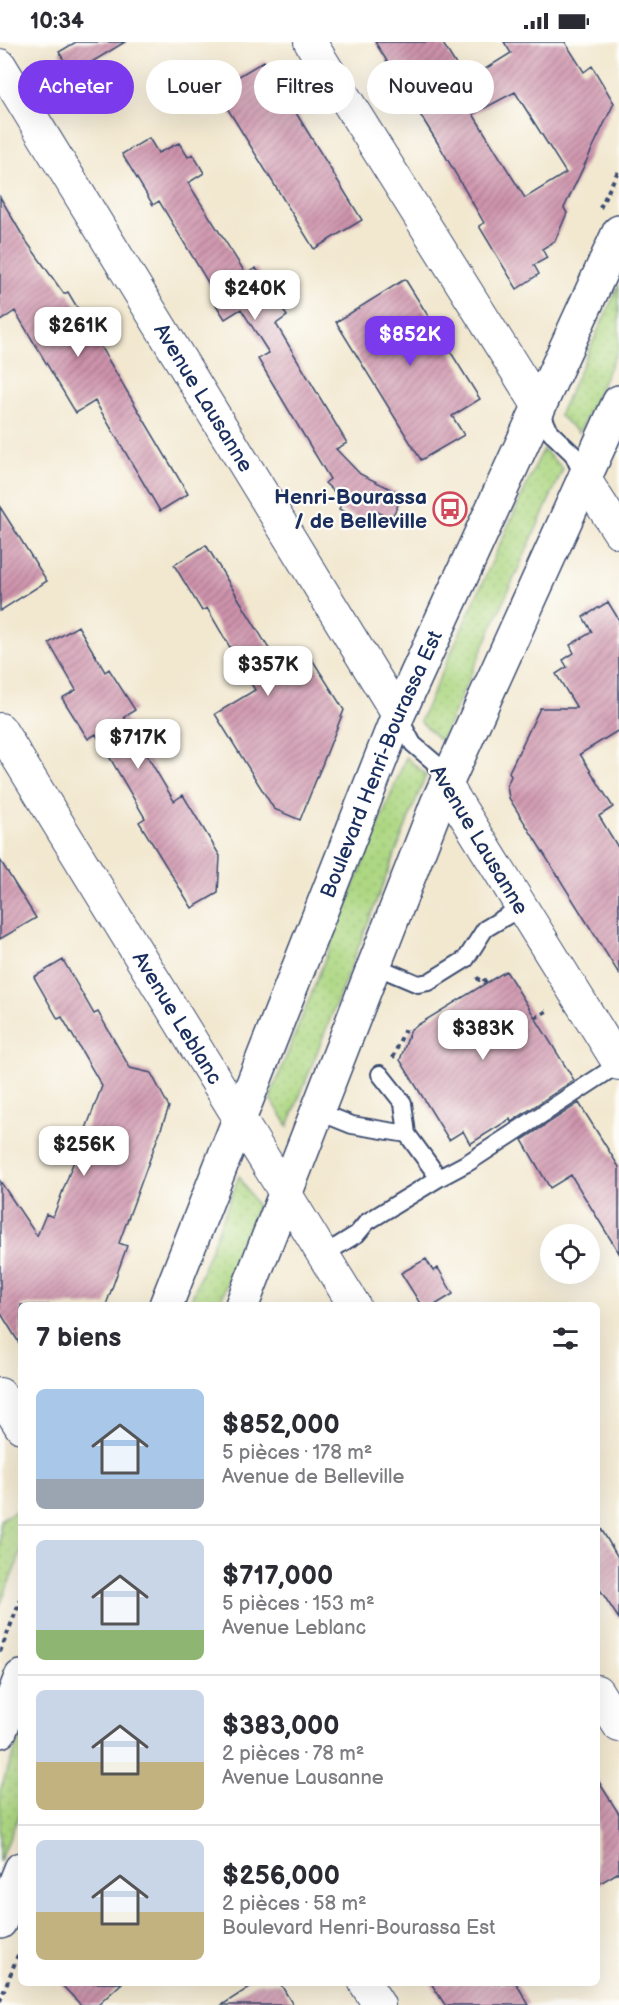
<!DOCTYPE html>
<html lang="fr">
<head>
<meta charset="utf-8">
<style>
	body { margin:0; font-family:"Balsamiq Sans",sans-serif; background:#f7f7f7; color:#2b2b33; height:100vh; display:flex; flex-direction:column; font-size:22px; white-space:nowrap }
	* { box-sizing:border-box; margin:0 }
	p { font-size:20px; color:#7c7c81 }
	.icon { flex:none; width:33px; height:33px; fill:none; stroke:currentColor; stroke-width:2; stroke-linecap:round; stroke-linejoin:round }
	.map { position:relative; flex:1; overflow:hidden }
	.panel { position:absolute; left:18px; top:1260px; width:582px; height:684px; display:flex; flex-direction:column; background:#fff; border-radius:9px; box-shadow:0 6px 24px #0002 }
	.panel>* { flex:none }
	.guide { position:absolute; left:18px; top:18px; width:584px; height:54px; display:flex; gap:12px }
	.controls { position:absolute; left:540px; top:1182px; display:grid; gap:12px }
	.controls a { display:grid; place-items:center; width:60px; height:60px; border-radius:50%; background:#fff; box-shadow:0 6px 24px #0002; font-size:30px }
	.price { position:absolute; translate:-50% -51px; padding:0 14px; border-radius:12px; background:#fff; color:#222; font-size:20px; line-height:39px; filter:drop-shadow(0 2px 3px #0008) }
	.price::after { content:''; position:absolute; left:50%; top:36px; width:18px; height:14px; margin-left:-9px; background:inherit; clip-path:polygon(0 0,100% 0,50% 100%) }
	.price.on { background:#7c3aed; color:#fff }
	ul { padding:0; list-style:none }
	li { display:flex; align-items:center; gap:18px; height:150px; padding:0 18px }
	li+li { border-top:2px solid #e1e1e2 }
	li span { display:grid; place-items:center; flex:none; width:168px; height:120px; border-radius:9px; color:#555 }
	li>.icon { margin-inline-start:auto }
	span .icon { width:72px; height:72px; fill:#fffc; stroke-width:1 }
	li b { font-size:26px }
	h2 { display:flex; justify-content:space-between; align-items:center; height:72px; padding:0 18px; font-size:26px }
	.pill { padding:0 21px; border-radius:27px; background:#fff; box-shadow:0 6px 24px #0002; font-size:21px; line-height:54px }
	.pill.on { background:#7c3aed; color:#fff }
	.status { display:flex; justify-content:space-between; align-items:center; height:42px; padding:0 30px; background:#fff; direction:ltr }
	.status svg { height:16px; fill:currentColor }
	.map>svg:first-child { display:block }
	.grass { fill:url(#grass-dots); stroke:#648370; stroke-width:1.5 }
	.building { fill:url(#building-hatch); fill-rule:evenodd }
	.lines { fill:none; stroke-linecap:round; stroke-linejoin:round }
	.service-casing { stroke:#3b4b6f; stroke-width:20 }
	.minor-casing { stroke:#3b4b6f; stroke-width:34 }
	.primary-casing { stroke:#3b4b6f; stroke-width:36 }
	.path { stroke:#3b4b6f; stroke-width:4; stroke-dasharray:4.5 4.5; stroke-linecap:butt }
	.service { stroke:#fff; stroke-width:16 }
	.minor { stroke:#fff; stroke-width:32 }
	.primary { stroke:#fff; stroke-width:33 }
	.labels { text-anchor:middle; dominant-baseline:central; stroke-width:4.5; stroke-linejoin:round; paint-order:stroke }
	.street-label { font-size:21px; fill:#1b2f5e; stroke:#fdfcf7 }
	.poi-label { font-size:21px; font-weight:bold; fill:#1b2f5e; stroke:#fdfcf7; text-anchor:end }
</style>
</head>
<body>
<div class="status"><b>10:34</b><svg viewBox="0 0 49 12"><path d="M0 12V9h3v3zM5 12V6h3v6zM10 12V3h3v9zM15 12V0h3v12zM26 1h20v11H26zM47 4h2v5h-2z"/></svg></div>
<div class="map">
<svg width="619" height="1963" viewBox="0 0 619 1963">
	<defs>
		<pattern id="grass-dots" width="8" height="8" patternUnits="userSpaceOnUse" patternTransform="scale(1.5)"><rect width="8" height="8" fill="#add782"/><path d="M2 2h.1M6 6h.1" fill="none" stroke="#94b973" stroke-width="1.8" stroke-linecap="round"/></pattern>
		<pattern id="building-hatch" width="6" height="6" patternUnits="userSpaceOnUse" patternTransform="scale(1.5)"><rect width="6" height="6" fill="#ce93ab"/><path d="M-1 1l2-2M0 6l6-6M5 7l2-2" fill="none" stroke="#a6788e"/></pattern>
	</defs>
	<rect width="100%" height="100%" fill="#fdfcf7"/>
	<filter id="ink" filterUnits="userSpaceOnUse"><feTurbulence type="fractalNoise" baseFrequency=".0167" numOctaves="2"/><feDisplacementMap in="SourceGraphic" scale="12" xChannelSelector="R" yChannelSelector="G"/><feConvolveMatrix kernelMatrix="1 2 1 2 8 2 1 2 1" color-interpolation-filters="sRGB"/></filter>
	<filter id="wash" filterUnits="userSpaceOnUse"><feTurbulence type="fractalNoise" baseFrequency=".008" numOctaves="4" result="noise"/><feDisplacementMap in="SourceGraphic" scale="24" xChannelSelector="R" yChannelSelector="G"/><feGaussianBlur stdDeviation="1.35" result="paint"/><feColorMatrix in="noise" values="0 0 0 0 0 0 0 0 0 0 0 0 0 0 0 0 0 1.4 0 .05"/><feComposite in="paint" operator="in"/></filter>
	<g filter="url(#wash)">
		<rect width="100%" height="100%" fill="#f2e8d0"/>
		<path class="grass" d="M 619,243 L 619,305 L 579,391 L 559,373 Z
			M 543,407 L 563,427 L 441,699 L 420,679 Z
			M 406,715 L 426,733 L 288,1084 L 270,1055 Z
			M 239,1134 L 257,1164 L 219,1263 L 189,1263 Z
			M 21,1466 L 21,1511 L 0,1563 L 0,1478 Z
			M 21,1693 L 21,1767 L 0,1820 L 0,1748 Z"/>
		<g id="blocks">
			<path class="building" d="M 76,0 L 125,0 L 72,32 L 59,10 Z
				M 375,0 L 442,0 L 466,39 L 511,11 L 504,0 L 565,0 L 584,30 L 592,24 L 614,61 L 564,166 L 567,171 L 555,199 L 542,207 L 547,216 L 534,223 L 539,232 L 517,247 L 479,184 L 484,181 L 439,103 ZM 515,50 L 566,131 L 525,156 L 473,72 Z
				M 264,19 L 362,178 L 314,207 L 216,48 Z
				M 149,96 L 158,111 L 179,101 L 188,115 L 193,112 L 204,131 L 188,141 L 246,232 L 256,226 L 287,274 L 276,282 L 347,401 L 336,407 L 360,432 L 403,453 L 391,477 L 376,469 L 370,482 L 339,467 L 343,458 L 325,441 L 330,437 L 258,317 L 269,311 L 241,267 L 225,277 L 211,255 L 215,252 L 159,159 L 153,163 L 122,112 Z
				M 0,155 L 24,196 L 64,252 L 68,250 L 188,452 L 160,469 L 95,359 L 76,371 L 15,269 L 0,279 Z
				M 405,237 L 480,357 L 452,374 L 464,393 L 421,418 L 336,280 Z
				M 0,465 L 47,539 L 0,569 Z
				M 206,503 L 283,630 L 310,614 L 344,668 L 300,778 L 274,767 L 215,672 L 255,648 L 207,566 L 202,569 L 174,523 Z
				M 608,560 L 619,578 L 619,688 L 580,712 L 613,765 L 599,774 L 619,807 L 619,932 L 509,756 L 507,744 L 511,734 L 509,730 L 540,666 L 577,666 L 556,632 L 567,625 L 563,618 L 574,611 L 570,603 L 592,590 L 583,575 Z
				M 78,584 L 105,630 L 109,627 L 135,668 L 124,675 L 174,759 L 183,753 L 220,814 L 218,851 L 192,866 L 139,780 L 145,776 L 96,692 L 88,697 L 62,656 L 76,648 L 49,601 Z
				M 0,818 L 36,876 L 0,897 Z
				M 63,918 L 94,972 L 98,970 L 130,1026 L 151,1031 L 169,1065 L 119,1201 L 127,1204 L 106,1263 L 21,1263 L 21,1304 L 0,1270 L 0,1139 L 37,1194 L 46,1172 L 53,1175 L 102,1044 L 62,975 L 58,977 L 34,935 Z
				M 506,929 L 574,1038 L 511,1080 L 510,1077 L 470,1102 L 463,1089 L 449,1098 L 400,1018 L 411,987 Z
				M 579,1061 L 619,1125 L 619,1211 L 571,1133 L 550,1146 L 522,1098 Z
				M 426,1217 L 433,1229 L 438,1226 L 453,1252 L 435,1263 L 421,1263 L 401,1231 Z
				M 597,1480 L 619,1517 L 619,1577 L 597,1543 Z
				M 597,1737 L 619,1772 L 619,1830 L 597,1843 Z
				M 60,1941 L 122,1941 L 98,1963 L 81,1963 Z
				M 256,1941 L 280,1941 L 293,1963 L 222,1963 Z
				M 431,1941 L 516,1941 L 529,1963 L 445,1963 Z"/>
		</g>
	</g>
	<g filter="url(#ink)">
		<use href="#blocks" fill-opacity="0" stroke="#3b4b6f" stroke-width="1.5"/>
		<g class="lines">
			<defs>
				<path id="service" d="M 539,365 L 550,390 L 573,412 L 584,436
					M 398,674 L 413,702 L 434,720 L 446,743
					M 373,923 L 418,942 L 429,940 L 466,917 L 485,887 L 520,866
					M 380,1032 L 403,1061 L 407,1092
					M 317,1069 L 352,1083 L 407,1092 L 439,1136 L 367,1180 L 357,1192 L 323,1213
					M 439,1136 L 469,1120 L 619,1022"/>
				<g id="minor">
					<path d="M 310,0 L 539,365"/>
					<path id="s1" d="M 0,23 L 398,673"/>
					<path d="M 584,436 L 619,490"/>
					<path id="s2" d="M 0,687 L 354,1263"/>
					<path d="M 446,743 L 619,1022"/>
					<path d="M 0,1352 L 21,1385"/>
					<path d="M 597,1649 L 619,1684"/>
					<path d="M 365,1941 L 379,1963"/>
				</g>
				<g id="primary">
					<path id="s3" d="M 166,1263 L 398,673 L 619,190"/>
					<path d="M 242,1263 L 437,762 L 619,360"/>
					<path d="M 0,1689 L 21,1635"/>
					<path d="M 0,1880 L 21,1827"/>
				</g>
			</defs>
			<use href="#service" class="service-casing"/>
			<use href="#minor" class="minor-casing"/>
			<use href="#primary" class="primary-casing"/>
			<path class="path" d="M 600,166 L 619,127
				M 477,935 L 479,938 L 483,936 L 486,941
				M 535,976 L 550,967
				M 393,1016 L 404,989 L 410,991
				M 0,1610 L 21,1557
				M 0,1959 L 21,1905"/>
			<use href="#service" class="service"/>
			<use href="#minor" class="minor"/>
			<use href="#primary" class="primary"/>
		</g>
	</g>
	<defs>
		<symbol id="bus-ring" viewBox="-11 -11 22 22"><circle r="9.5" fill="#fdfcf7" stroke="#d1495b" stroke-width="1.5"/><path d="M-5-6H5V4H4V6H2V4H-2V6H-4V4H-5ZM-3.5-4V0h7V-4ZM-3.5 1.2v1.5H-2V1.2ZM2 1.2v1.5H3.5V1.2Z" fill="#d1495b"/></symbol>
	</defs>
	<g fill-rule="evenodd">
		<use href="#bus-ring" x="431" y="448" width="38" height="38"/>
	</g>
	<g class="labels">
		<g class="street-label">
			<text stroke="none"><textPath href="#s1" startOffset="390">Avenue Lausanne</textPath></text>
			<text stroke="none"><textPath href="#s3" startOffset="582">Boulevard Henri-Bourassa Est</textPath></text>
			<text transform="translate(479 798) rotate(59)">Avenue Lausanne</text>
			<text stroke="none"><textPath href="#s2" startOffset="339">Avenue Leblanc</textPath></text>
		</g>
		<g class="poi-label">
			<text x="427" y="455">Henri-Bourassa<tspan x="427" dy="24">/ de Belleville</tspan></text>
		</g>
	</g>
</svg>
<div class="controls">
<a><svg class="icon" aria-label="locate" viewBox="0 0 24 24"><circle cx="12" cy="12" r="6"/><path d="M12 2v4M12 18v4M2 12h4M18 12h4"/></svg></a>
</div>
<b class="price" style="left:255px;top:279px">$240K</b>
<b class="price" style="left:78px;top:316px">$261K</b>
<b class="price on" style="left:410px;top:325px">$852K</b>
<b class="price" style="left:268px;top:655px">$357K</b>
<b class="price" style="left:138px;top:728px">$717K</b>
<b class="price" style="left:483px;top:1019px">$383K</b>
<b class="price" style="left:84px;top:1135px">$256K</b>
<div class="guide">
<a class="pill on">Acheter</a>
<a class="pill">Louer</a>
<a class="pill">Filtres</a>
<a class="pill">Nouveau</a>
</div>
<section class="panel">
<h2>7 biens<svg class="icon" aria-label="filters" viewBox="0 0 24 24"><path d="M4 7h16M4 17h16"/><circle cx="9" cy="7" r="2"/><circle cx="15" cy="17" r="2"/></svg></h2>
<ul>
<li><span style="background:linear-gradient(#a9c7e8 75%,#9aa5b1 0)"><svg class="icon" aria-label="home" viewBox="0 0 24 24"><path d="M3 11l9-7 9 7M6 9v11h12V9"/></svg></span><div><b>$852,000</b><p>5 pièces · 178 m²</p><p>Avenue de Belleville</p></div></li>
<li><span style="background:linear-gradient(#c9d6e8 75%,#8fb573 0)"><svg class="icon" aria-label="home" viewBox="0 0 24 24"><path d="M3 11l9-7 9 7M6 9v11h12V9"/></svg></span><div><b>$717,000</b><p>5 pièces · 153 m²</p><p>Avenue Leblanc</p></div></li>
<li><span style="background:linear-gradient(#c9d6e8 60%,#c2b280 0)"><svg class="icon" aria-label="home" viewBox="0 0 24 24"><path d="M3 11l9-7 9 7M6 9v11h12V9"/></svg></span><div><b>$383,000</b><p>2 pièces · 78 m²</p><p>Avenue Lausanne</p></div></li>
<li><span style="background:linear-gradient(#c9d6e8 60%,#c2b280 0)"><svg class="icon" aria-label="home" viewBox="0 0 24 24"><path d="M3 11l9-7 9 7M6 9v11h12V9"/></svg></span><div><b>$256,000</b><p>2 pièces · 58 m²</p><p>Boulevard Henri-Bourassa Est</p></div></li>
</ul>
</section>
</div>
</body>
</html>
